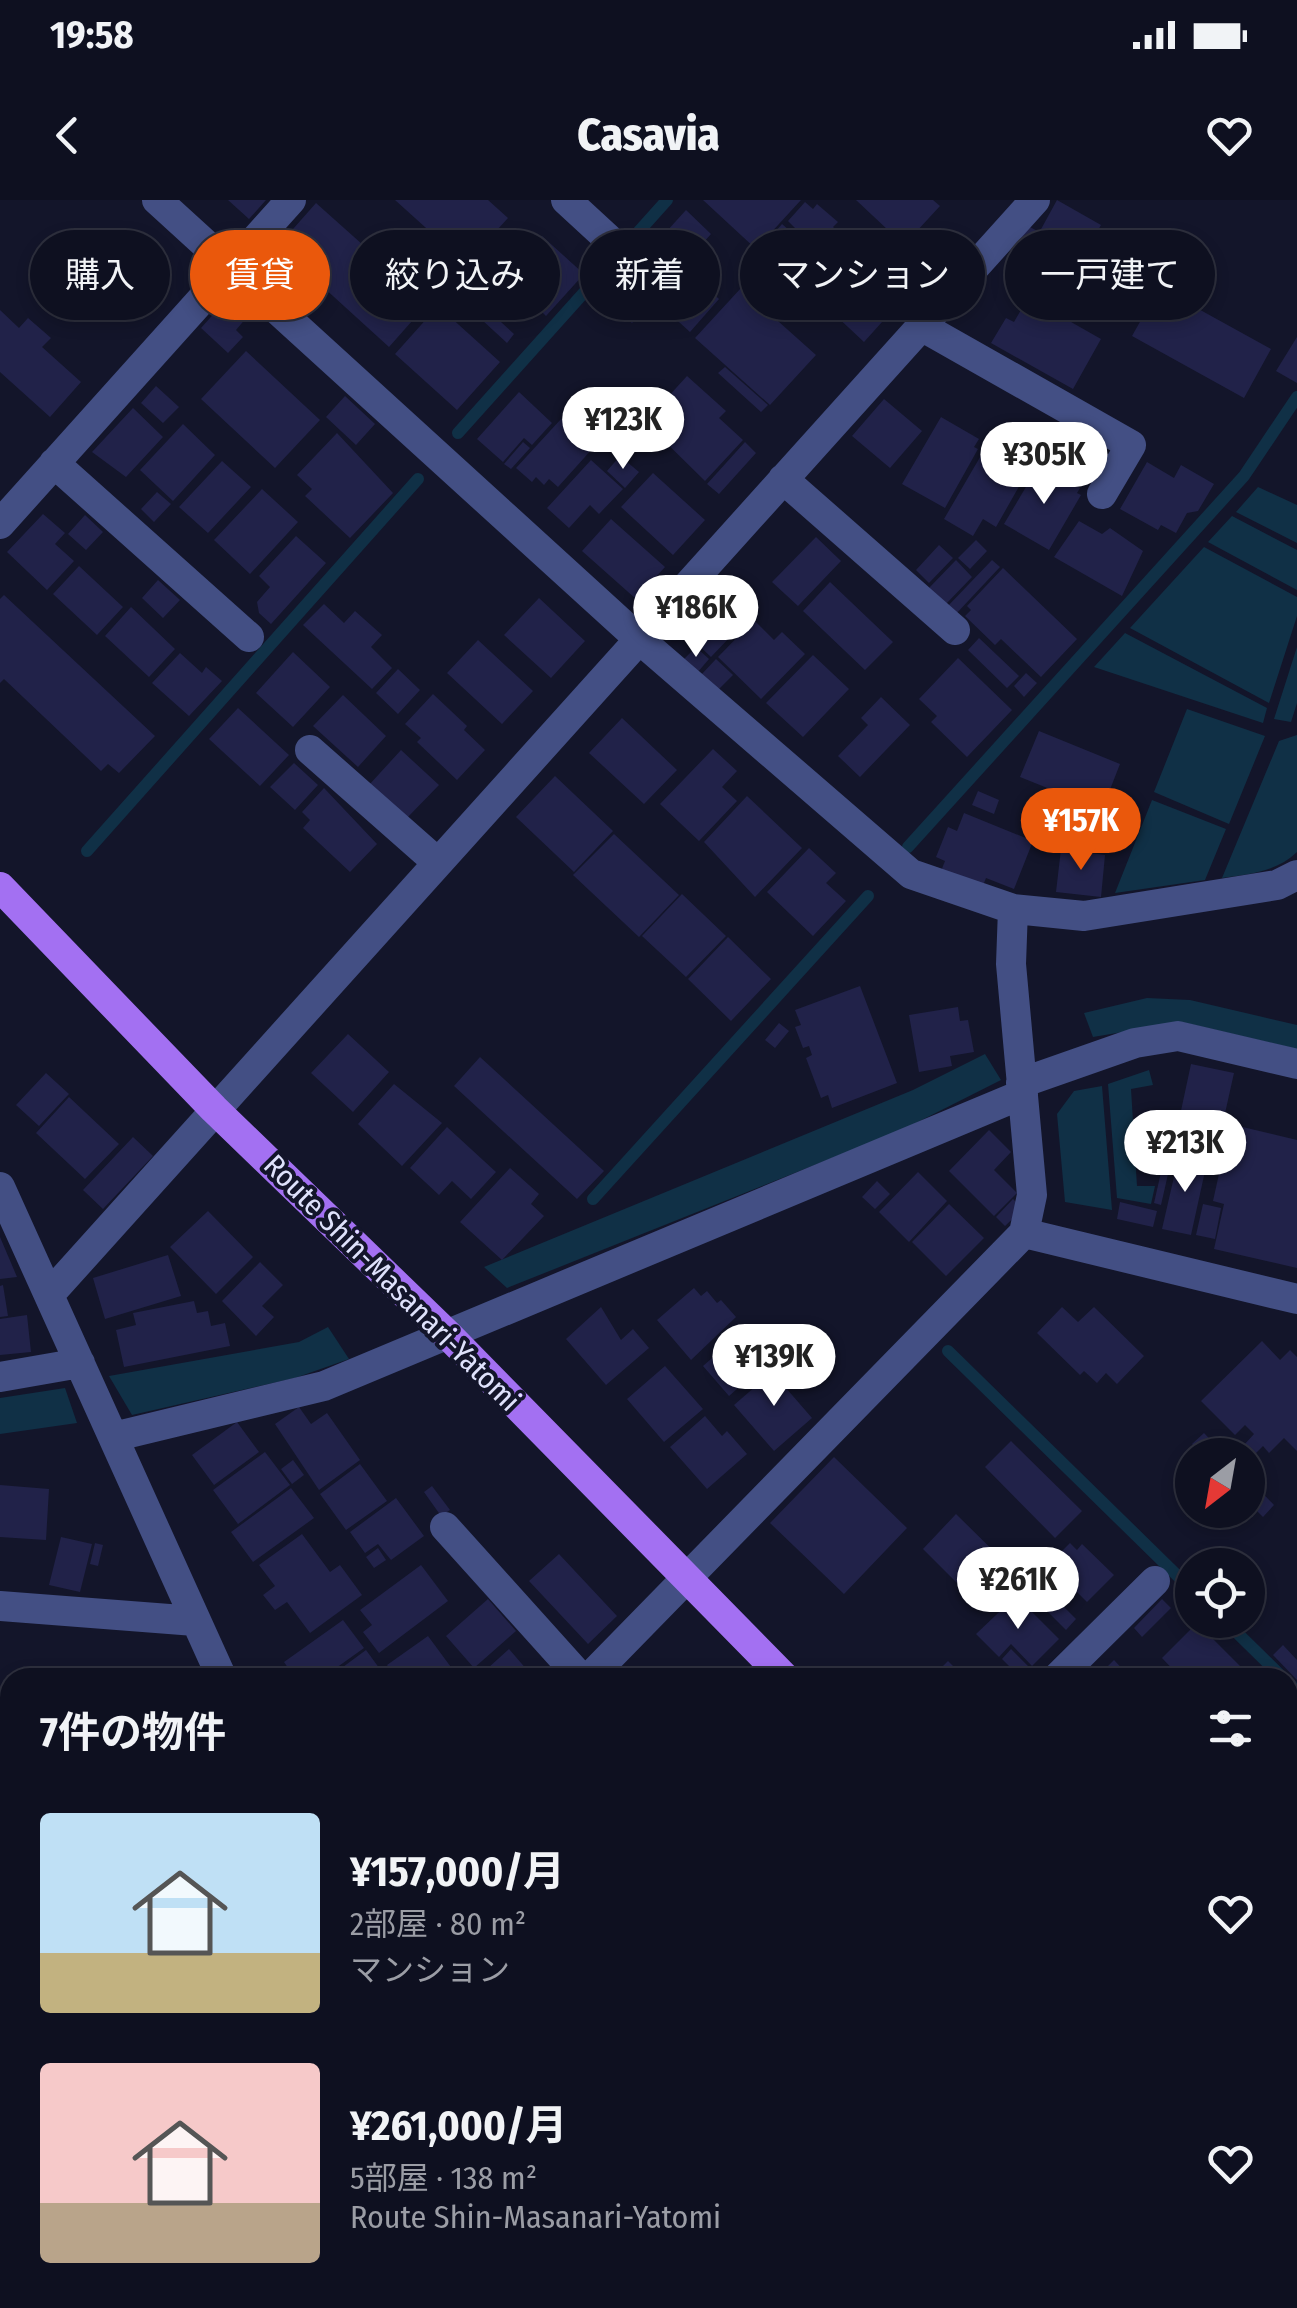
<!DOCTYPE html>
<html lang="ja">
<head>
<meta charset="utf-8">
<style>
	body { margin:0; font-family:"Fira Sans Condensed","Noto Sans JP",sans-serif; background:#171929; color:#f1f3f6; height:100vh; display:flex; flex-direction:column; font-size:38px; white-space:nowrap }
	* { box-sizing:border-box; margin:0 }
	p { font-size:32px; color:#9b9da5 }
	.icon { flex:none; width:55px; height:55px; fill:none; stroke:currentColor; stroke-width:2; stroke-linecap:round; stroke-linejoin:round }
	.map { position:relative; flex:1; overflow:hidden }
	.sheet { position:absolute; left:0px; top:1468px; width:1298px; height:642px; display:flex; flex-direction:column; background:#0e1020; border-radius:30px 30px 0 0; box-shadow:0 5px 15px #0003,0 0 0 2px #2e303e }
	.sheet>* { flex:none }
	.top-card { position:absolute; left:30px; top:30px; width:1238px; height:90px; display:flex; gap:20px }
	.needle { width:65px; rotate:211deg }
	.tools { position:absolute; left:1175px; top:1238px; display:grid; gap:20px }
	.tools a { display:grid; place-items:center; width:90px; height:90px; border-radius:50%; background:#0e1020; box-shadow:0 5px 15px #0003,0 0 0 2px #2e303e; font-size:50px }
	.price { position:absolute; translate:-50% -85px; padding:0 22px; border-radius:35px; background:#fff; color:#222; font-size:32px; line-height:65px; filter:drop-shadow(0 2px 5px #0008) }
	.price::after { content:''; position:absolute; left:50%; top:60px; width:30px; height:22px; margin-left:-15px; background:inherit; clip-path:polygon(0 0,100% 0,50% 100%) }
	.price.active { background:#ea580c; color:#fff }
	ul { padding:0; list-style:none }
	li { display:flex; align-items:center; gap:30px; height:250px; padding:0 40px }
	li span { display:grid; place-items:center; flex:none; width:280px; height:200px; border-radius:10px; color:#555 }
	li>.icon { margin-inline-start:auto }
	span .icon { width:120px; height:120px; fill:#fffc; stroke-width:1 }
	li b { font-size:42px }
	h2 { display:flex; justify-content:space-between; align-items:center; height:120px; padding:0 40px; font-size:42px }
	.pill { padding:0 35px; border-radius:45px; background:#0e1020; box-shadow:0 5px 15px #0003,0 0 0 2px #2e303e; font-size:35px; line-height:90px }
	.pill.active { background:#ea580c; color:#fff }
	.status { display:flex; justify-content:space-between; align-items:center; height:70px; padding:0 50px; background:#0e1020; direction:ltr }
	.status svg { height:28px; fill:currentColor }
	header { display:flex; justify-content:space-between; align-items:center; height:130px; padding:0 40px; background:#0e1020; font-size:45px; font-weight:800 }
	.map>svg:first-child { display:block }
	.water { fill:#103046 }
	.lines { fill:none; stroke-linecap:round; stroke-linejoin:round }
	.stream { stroke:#103046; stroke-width:12 }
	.building { fill:#212249 }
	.minor { stroke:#434f84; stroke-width:30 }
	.major { stroke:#a370f2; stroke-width:30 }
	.labels { text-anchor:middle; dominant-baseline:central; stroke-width:8; stroke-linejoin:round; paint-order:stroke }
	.street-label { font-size:30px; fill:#dfe2fc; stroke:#13152a }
</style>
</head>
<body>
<div class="status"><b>19:58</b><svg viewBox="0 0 49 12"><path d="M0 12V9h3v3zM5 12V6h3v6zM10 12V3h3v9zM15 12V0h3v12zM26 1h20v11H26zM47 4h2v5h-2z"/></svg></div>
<header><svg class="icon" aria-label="back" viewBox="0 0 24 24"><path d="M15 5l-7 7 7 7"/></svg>Casavia<svg class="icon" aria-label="heart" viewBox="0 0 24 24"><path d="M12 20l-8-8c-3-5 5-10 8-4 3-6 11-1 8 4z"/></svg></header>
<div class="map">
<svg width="1297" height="2108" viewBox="0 0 1297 2108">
	<rect width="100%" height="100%" fill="#13152a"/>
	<path class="water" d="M 1258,287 L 1297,305 L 1297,343 L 1236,312 Z
		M 1232,316 L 1297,350 L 1297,390 L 1208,342 Z
		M 1204,347 L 1297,397 L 1297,416 L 1269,503 L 1130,428 Z
		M 1125,433 L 1267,508 L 1263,523 L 1094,467 Z
		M 1297,447 L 1297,503 L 1291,522 L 1274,519 Z
		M 1187,509 L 1265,536 L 1229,624 L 1154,592 Z
		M 1297,535 L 1297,652 C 1276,672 1250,674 1222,678 L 1279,541 Z
		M 1152,600 L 1226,629 L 1205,680 L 1115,693 Z
		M 1147,798 L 1190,800 L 1297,825 L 1297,849 L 1182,822 L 1093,837 L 1084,813 Z
		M 985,854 L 1001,880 L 902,930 L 507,1088 L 484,1067 L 913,890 Z
		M 1149,870 L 1153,885 L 1131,889 L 1137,986 L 1155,986 L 1151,1004 L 1117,998 L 1108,884 Z
		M 1102,886 L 1112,1010 L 1065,1002 L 1057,914 L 1074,891 Z
		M 328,1127 L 349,1159 L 295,1178 L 132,1215 L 109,1176 L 299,1142 Z
		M 65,1188 L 77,1223 L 0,1234 L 0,1198 Z"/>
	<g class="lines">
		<path class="stream" d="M 458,233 L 667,0
			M 908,647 L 1244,276 L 1297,197
			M 87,651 L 418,279
			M 593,999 L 868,696
			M 948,1151 L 1192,1390
			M 1224,1420 L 1283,1478
			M 1288,1482 L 1297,1492
			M 0,1919 L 10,1922
			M 758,2100 L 788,2108
			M 985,2100 L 993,2108
			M 812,2108 L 816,2100"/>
	</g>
	<path class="building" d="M 228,0 L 266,0 L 249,19 Z
		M 395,0 L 488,0 L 508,18 L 466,64 Z
		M 703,0 L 801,0 L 756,49 Z
		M 856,0 L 933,0 L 940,6 L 904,45 Z
		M 1057,0 L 1101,25 L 1084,55 L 1040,31 Z
		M 805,2 L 813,9 L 817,4 L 838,22 L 833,27 L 868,60 L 842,89 L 835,83 L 817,103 L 768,58 L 795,28 L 788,21 Z
		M 316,3 L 428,103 L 389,147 L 278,46 Z
		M 686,10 L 711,34 L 654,98 L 628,74 Z
		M 782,24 L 790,31 L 770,53 L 762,47 Z
		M 1028,26 L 1041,33 L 1026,61 L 1012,53 Z
		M 1102,28 L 1131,45 L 1114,76 L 1131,85 L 1118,108 L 1030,58 L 1043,36 L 1084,59 Z
		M 542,36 L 584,74 L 546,116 L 538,108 L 530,117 L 519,107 L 515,112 L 477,77 L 510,41 L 525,55 Z
		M 689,71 L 719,99 L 690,132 L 659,104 Z
		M 623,79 L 650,103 L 632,123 L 605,98 Z
		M 1146,80 L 1271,149 L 1244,198 L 1132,136 L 1141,120 L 1127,113 Z
		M 864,85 L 880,100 L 872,110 L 855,95 Z
		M 741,88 L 816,155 L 770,205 L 695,138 Z
		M 851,93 L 882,122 L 864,142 L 833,113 Z
		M 227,99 L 247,117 L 236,130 L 243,137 L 228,153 L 201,128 Z
		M 477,100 L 514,134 L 507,143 L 469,108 Z
		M 1025,103 L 1054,119 L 1057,114 L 1101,139 L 1073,189 L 991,143 L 1006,118 L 1014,122 Z
		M 438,106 L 500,162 L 457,210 L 395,154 Z
		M 0,110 L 19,128 L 28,118 L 51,138 L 42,147 L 81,182 L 50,217 L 0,172 Z
		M 1297,137 L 1297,183 L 1276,171 Z
		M 246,151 L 320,220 L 275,268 L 201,199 Z
		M 725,167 L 768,205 L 761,212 L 718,173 Z
		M 687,176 L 726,211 L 719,218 L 743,240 L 705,281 L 645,222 Z
		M 156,186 L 179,207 L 163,223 L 141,203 Z
		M 519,192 L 552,223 L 532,245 L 524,238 L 503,262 L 477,239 Z
		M 345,196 L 375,224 L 356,245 L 326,217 Z
		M 884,199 L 922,231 L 890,268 L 852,236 Z
		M 133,208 L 163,237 L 126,277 L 92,252 Z
		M 941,217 L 979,239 L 974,247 L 978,249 L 945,308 L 902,284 Z
		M 561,219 L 593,248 L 558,287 L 549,279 L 544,285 L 536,277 L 532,282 L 516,268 Z
		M 183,224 L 215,255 L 173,301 L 140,270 Z
		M 337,233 L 393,293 L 350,338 L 305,296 L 312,289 L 297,275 Z
		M 523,242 L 530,248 L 511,269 L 504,264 Z
		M 745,242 L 756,253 L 719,294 L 707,284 Z
		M 990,248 L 1023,270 L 1025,276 L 996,327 L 983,319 L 973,336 L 944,319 L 983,252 L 987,255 Z
		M 620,256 L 639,272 L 625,288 L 607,271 Z
		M 591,260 L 623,289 L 599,314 L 590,305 L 569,328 L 547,308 Z
		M 222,261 L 251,287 L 208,333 L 179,307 Z
		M 1147,262 L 1174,278 L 1181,265 L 1214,284 L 1198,311 L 1187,313 L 1176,333 L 1161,325 L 1158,330 L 1120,309 Z
		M 1043,266 L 1080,288 L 1077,293 L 1081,295 L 1049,350 L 1004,324 L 1036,270 Z
		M 653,273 L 705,320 L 673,355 L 621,307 Z
		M 262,289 L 298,322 L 250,374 L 214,340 Z
		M 157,292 L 171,304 L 154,322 L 141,309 Z
		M 43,314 L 65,333 L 55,344 L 74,361 L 47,390 L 7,352 Z
		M 85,315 L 103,332 L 86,350 L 68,334 Z
		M 611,319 L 665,367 L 636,399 L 582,351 Z
		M 1079,321 L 1102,334 L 1110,328 L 1143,351 L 1122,396 L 1054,357 Z
		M 296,336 L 326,363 L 271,424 L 259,413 L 257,402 L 270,387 L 259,376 Z
		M 816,337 L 841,361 L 798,406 L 772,382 Z
		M 976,340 L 987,351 L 970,369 L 958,358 Z
		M 939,345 L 953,358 L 929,383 L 916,370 Z
		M 956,360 L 972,377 L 945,405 L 929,388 Z
		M 992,360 L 1000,367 L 955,415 L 946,408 Z
		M 79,366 L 123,407 L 97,435 L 53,394 Z
		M 1003,368 L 1077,439 L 1041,477 L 1001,439 L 995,445 L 965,416 L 971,410 L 967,406 Z
		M 158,380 L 180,400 L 163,418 L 142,398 Z
		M 716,381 L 751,415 L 711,457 L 675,423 Z
		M 830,382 L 893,442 L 865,470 L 803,411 Z
		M 4,395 L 155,536 L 119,573 L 108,564 L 101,571 L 4,479 L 0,483 L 0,399 Z
		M 539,398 L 585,441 L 551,478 L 504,435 Z
		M 324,404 L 344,423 L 355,411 L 382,435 L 371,447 L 392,468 L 372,489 L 303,425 Z
		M 131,407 L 175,449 L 149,477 L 105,436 Z
		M 754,420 L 774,440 L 782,432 L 805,454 L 761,499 L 718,457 Z
		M 979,438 L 1019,476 L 1007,488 L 968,450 Z
		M 478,440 L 533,491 L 502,524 L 447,473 Z
		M 696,447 L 709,459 L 697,473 L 683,460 Z
		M 293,452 L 330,487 L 293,527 L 256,493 Z
		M 180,453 L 202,473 L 206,467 L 222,481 L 189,516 L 152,483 Z
		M 813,455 L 849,489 L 803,537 L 766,503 Z
		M 958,458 L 1012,510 L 967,557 L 931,522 L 937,516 L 919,499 Z
		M 716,459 L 733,475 L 716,492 L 700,476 Z
		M 398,469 L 420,490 L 398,514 L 376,493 Z
		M 1026,473 L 1037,483 L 1024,497 L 1014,486 Z
		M 433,494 L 467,526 L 464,530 L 485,550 L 457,580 L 417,542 L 421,538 L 405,524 Z
		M 343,495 L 386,536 L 358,567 L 313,526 Z
		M 881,497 L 910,525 L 860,577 L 838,556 L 868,525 L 861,518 Z
		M 238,508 L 289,555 L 260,586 L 209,539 Z
		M 622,518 L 677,570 L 644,604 L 589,553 Z
		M 1039,531 L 1120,564 L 1102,610 L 1020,577 Z
		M 713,549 L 737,571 L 722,587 L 737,601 L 699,641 L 660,604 Z
		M 401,550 L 439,585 L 406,619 L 369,585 Z
		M 294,563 L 318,585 L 295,610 L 270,587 Z
		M 555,576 L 613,631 L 574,672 L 516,617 Z
		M 324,588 L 377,644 L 350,672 L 303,628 L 310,620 L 302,612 Z
		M 978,591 L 999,600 L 994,614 L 972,605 Z
		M 747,596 L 802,648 L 755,697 L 704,642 Z
		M 964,613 L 1033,641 L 1014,689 L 986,678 L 982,688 L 941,671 L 945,661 L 936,657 L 948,627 L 957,631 Z
		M 614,634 L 679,695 L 639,737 L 573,675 Z
		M 809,648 L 836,673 L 826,683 L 846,701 L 813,736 L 767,692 Z
		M 1061,649 L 1105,655 L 1101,697 L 1056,692 Z
		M 682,694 L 726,736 L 686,777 L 642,736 Z
		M 728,737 L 771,779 L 731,821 L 688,779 Z
		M 860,786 L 897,883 L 832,908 L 828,895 L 821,898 L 806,858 L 812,855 L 809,846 L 803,848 L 795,827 L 801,825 L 795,810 Z
		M 958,807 L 960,821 L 968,820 L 974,852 L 950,856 L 952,866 L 919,872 L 909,815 Z
		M 779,823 L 789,831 L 775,848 L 765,840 Z
		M 348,834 L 389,872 L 353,912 L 311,873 Z
		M 480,857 L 604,971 L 577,999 L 454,886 Z
		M 1191,864 L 1234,873 L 1215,958 L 1173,948 Z
		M 46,873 L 69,894 L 39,926 L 16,905 Z
		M 394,884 L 442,923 L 402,966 L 358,924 Z
		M 69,897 L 119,944 L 85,979 L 36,933 Z
		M 1168,922 L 1176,923 L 1169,951 L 1162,950 Z
		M 1230,924 L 1297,940 L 1297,1068 L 1214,1049 L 1224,1004 L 1213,1001 Z
		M 447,927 L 496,972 L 471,999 L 452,981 L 439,995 L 410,968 Z
		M 989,930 L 1011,952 L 994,970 L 1017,993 L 994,1016 L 949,971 Z
		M 133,937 L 153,956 L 103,1009 L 83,990 Z
		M 1179,955 L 1207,962 L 1191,1035 L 1162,1029 Z
		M 1164,959 L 1171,961 L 1161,1005 L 1154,1003 Z
		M 510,968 L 539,994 L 531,1004 L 544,1016 L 502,1060 L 460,1022 Z
		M 918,972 L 947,1001 L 909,1042 L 879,1012 Z
		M 877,981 L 890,994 L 875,1009 L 862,997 Z
		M 1013,999 L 1023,1009 L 1005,1026 L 996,1017 Z
		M 1120,1002 L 1157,1011 L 1153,1027 L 1117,1019 Z
		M 949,1004 L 984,1038 L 946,1076 L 912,1042 Z
		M 1203,1004 L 1221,1008 L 1215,1039 L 1196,1035 Z
		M 208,1011 L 253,1057 L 216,1094 L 170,1047 Z
		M 0,1037 L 17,1077 L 0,1079 Z
		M 168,1055 L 181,1096 L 105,1119 L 93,1078 Z
		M 260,1062 L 283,1085 L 262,1106 L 274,1117 L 256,1136 L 222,1101 Z
		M 3,1085 L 8,1116 L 0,1117 L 0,1086 Z
		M 694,1088 L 701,1096 L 707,1091 L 717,1103 L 721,1100 L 736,1117 L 691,1160 L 657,1120 Z
		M 194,1101 L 197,1113 L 208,1111 L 211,1126 L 225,1123 L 230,1146 L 124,1167 L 116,1130 L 136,1125 L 133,1113 Z
		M 601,1107 L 621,1140 L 633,1129 L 649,1148 L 606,1185 L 566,1139 Z
		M 1062,1107 L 1078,1122 L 1094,1107 L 1144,1156 L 1117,1184 L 1106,1173 L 1097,1183 L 1084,1171 L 1080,1175 L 1037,1133 Z
		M 27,1115 L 31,1152 L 0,1155 L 0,1119 Z
		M 751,1124 L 777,1154 L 729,1196 L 703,1166 Z
		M 1262,1141 L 1280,1160 L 1290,1150 L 1297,1157 L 1297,1251 L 1284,1238 L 1269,1253 L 1263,1246 L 1253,1256 L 1243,1246 L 1254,1234 L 1245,1225 L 1235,1235 L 1201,1201 Z
		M 780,1165 L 794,1181 L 786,1188 L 812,1218 L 774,1251 L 734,1205 Z
		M 665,1166 L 703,1209 L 664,1242 L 627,1199 Z
		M 299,1207 L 311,1224 L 327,1213 L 360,1260 L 319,1290 L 275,1224 Z
		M 705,1216 L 722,1236 L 727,1231 L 747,1254 L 707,1289 L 670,1247 Z
		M 237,1222 L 259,1252 L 214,1285 L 192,1255 Z
		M 1204,1233 L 1225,1255 L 1202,1255 L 1192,1244 Z
		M 1011,1241 L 1082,1311 L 1055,1338 L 985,1267 Z
		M 265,1252 L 290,1285 L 238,1324 L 213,1290 Z
		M 834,1257 L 907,1328 L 844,1394 L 770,1323 Z
		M 293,1260 L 304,1275 L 292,1284 L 281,1269 Z
		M 360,1264 L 387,1301 L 346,1330 L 320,1294 Z
		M 1248,1278 L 1274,1305 L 1263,1317 L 1248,1302 Z
		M 0,1285 L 49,1289 L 46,1340 L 0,1337 Z
		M 432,1286 L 450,1310 L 441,1316 L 424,1292 Z
		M 291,1288 L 314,1318 L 253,1362 L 231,1332 Z
		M 396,1298 L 424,1336 L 391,1360 L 378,1344 L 365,1353 L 350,1332 Z
		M 956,1314 L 1018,1375 L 983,1409 L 923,1349 Z
		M 302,1334 L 330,1372 L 340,1365 L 362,1395 L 310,1433 L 287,1402 L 275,1410 L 263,1395 L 275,1386 L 259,1365 Z
		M 61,1337 L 92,1344 L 80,1392 L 49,1385 Z
		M 95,1343 L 103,1345 L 98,1366 L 90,1364 Z
		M 1070,1343 L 1077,1350 L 1082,1344 L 1114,1375 L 1087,1402 L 1077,1392 L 1070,1400 L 1047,1376 L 1050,1372 L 1046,1367 Z
		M 378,1348 L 386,1360 L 374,1368 L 366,1357 Z
		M 559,1354 L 617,1416 L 588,1444 L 529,1381 Z
		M 421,1365 L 448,1401 L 379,1453 L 363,1432 L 372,1425 L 360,1410 Z
		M 1016,1396 L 1059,1439 L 1032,1466 L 1011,1444 L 999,1457 L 976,1434 Z
		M 488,1399 L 516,1431 L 474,1468 L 446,1436 Z
		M 1162,1399 L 1171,1408 L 1142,1437 L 1134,1428 Z
		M 1057,1400 L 1076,1419 L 1066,1430 L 1046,1410 Z
		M 343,1420 L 364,1448 L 322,1478 L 295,1478 L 284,1462 Z
		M 1197,1423 L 1245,1471 L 1239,1478 L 1181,1478 L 1162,1458 Z
		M 428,1436 L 459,1478 L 396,1478 L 387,1465 Z
		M 1283,1445 L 1297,1460 L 1297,1480 L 1273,1455 Z
		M 509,1449 L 534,1478 L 477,1478 Z
		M 1011,1449 L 1029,1467 L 1020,1477 L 1002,1459 Z
		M 366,1450 L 385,1476 L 328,1478 Z
		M 1114,1460 L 1131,1478 L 1096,1478 Z
		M 948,1461 L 965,1478 L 931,1478 Z
		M 1288,1514 L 1297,1523 L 1297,1584 L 1288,1594 Z
		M 1297,1720 L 1297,1782 L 1288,1772 L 1288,1729 Z
		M 0,1750 L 10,1753 L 10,1852 L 1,1880 Z
		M 176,2100 L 203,2100 L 198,2108 L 184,2108 Z
		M 548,2100 L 604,2100 L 596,2108 L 556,2108 Z
		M 615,2100 L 636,2100 L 644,2108 L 608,2108 Z
		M 1055,2100 L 1114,2100 L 1105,2108 L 1062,2108 Z"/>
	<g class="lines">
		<path class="minor" d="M 157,0 L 639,439 L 911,674 L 1013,709 L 1084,716 L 1277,685 L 1297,675
			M 566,0 L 616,46
			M 921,126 L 1131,245 L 1102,294
			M 54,263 L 249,437
			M 783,279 L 955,430
			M 0,324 L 291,0
			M 310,550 L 437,662
			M 1021,883 L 1135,843 L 1178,836 L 1297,864
			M 0,987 L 222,1478
			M 1024,1033 L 1297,1099
			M 49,1095 L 1035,0
			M 0,1177 L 80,1163
			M 113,1237 L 324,1186 L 1023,894
			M 445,1327 L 581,1478
			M 0,1406 L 195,1421
			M 589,1478 L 1024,1033 L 1032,995 L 1011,764 L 1013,709
			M 1057,1478 L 1155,1381
			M 512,2100 L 516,2108"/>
		<path class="major" d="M 0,687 L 214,909 L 448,1135 L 785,1478
			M 1288,1991 L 1297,2000"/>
	</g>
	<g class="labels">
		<g class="street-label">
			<text transform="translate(392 1083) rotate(45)">Route Shin-Masanari-Yatomi</text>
		</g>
	</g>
</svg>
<div class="tools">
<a><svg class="needle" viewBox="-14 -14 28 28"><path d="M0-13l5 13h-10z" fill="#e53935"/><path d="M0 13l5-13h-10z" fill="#9b9da5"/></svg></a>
<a><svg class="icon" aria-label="locate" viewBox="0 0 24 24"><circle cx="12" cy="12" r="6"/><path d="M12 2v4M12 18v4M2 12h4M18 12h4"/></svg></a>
</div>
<b class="price" style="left:623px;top:272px">¥123K</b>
<b class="price" style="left:1044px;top:307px">¥305K</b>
<b class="price" style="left:696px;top:460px">¥186K</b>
<b class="price active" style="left:1081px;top:673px">¥157K</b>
<b class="price" style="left:1185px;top:995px">¥213K</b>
<b class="price" style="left:774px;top:1209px">¥139K</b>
<b class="price" style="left:1018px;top:1432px">¥261K</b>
<div class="top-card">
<a class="pill">購入</a>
<a class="pill active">賃貸</a>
<a class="pill">絞り込み</a>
<a class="pill">新着</a>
<a class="pill">マンション</a>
<a class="pill">一戸建て</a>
</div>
<section class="sheet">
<h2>7件の物件<svg class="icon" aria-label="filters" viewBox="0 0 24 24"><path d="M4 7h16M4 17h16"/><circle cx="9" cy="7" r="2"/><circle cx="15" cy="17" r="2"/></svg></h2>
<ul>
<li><span style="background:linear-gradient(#bfe0f5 70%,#c2b280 0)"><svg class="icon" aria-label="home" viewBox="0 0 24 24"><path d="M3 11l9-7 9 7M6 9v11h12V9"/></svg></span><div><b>¥157,000/月</b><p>2部屋 · 80 m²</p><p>マンション</p></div><svg class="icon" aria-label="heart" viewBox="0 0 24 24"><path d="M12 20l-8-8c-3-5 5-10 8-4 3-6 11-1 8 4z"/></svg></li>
<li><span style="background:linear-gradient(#f6c9c9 70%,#b9a48a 0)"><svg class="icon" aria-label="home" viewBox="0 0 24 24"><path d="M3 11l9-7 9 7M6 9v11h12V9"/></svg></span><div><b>¥261,000/月</b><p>5部屋 · 138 m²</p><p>Route Shin-Masanari-Yatomi</p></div><svg class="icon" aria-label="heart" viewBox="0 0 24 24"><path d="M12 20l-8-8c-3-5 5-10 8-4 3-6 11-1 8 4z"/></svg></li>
</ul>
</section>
</div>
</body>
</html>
